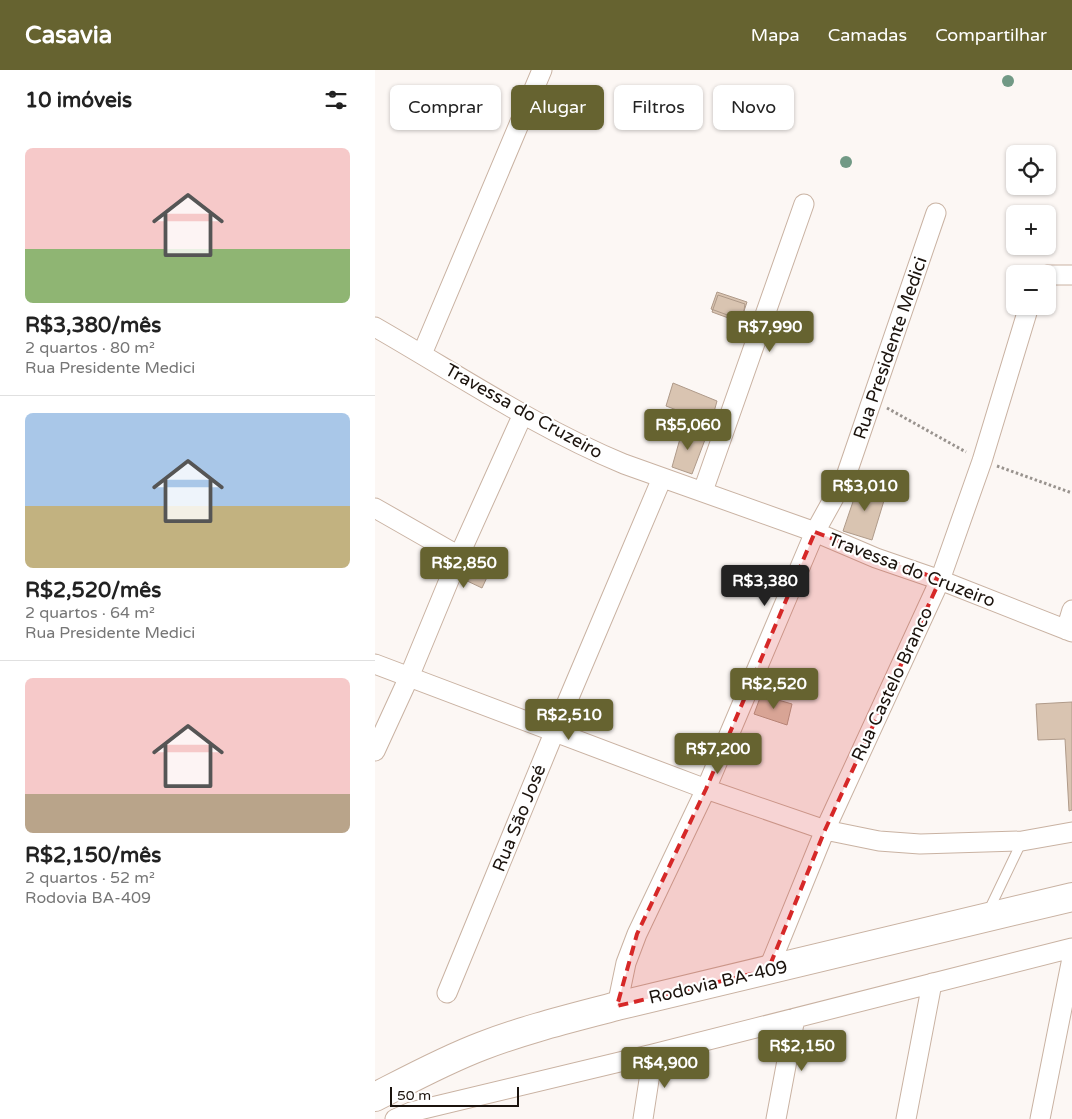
<!DOCTYPE html>
<html lang="pt">
<head>
<meta charset="utf-8">
<style>
	body { margin:0; font-family:"Varela Round",sans-serif; background:#f6f6f6; color:#222; height:100vh; display:flex; flex-direction:column; font-size:19px; white-space:nowrap }
	* { box-sizing:border-box; margin:0 }
	p { font-size:16px; color:#767676 }
	.icon { flex:none; width:28px; height:28px; fill:none; stroke:currentColor; stroke-width:2; stroke-linecap:round; stroke-linejoin:round }
	.map { position:relative; flex:1; overflow:hidden }
	.details { display:flex; flex-direction:column; background:#fff; width:375px }
	.details>* { flex:none }
	.hud { position:absolute; left:15px; top:15px; width:475px; height:45px; display:flex; gap:10px }
	.tools { position:absolute; left:631px; top:75px; display:grid; gap:10px }
	.tools a { display:grid; place-items:center; width:50px; height:50px; border-radius:8px; background:#fff; box-shadow:0 1px 4px #0004; font-size:25px }
	.scale { position:absolute; left:15px; bottom:12px; width:129px; box-sizing:border-box; padding-left:5px; border:2px solid #1b130d; border-top:0; font-size:14px; line-height:18px; white-space:nowrap; color:#1b130d; -webkit-text-stroke:4px #fff; paint-order:stroke }
	.price { position:absolute; translate:-50% -42px; padding:0 11px; border-radius:5px; background:#666330; color:#fff; font-size:16px; line-height:32px; filter:drop-shadow(0 1px 2px #0008) }
	.price::after { content:''; position:absolute; left:50%; top:30px; width:15px; height:11px; margin-left:-8px; background:inherit; clip-path:polygon(0 0,100% 0,50% 100%) }
	.price.active { background:#222; color:#fff }
	ul { padding:0; list-style:none }
	li { display:grid; align-content:center; gap:10px; height:265px; padding:0 25px }
	li+li { border-top:1px solid #e0e0e0 }
	li span { display:grid; place-items:center; height:155px; border-radius:8px; color:#555 }
	li>.icon { margin-inline-start:auto }
	span .icon { width:90px; height:90px; fill:#fffc; stroke-width:1 }
	li b { font-size:21px }
	h2 { display:flex; justify-content:space-between; align-items:center; height:60px; padding:0 25px; font-size:21px }
	.tag { padding:0 18px; border-radius:8px; background:#fff; box-shadow:0 1px 4px #0004; font-size:18px; line-height:45px }
	.tag.active { background:#666330; color:#fff }
	header { display:flex; align-items:center; gap:30px; box-sizing:border-box; height:70px; padding:0 25px; background:#666330; color:#fff }
	header strong { font-size:24px }
	nav { display:flex; gap:28px; margin-inline-start:auto; font-size:18px }
	main { display:flex; flex:1; min-height:0 }
	.map>svg:first-child { display:block }
	.building { fill:#d9c4b1; stroke:#af9a89 }
	.lines { fill:none; stroke-linecap:round; stroke-linejoin:round }
	.service-casing { stroke:#c9b2a2; stroke-width:11 }
	.minor-casing { stroke:#c9b2a2; stroke-width:21 }
	.primary-casing { stroke:#c9b2a2; stroke-width:30 }
	.path { stroke:#99938e; stroke-width:3; stroke-dasharray:2.5 2.5; stroke-linecap:butt }
	.service { stroke:#fff; stroke-width:9 }
	.minor { stroke:#fff; stroke-width:19 }
	.primary { stroke:#fff; stroke-width:28 }
	.tree { fill:#719985 }
	.marked { fill:#d62828; fill-opacity:0.2; stroke:#d62828; stroke-width:4; stroke-dasharray:10 6; stroke-linejoin:round }
	.labels { text-anchor:middle; dominant-baseline:central; stroke-width:4.5; stroke-linejoin:round; paint-order:stroke }
	.street-label { font-size:18px; fill:#1b130d; stroke:#fff }
</style>
</head>
<body>
<header>
<strong>Casavia</strong>
<nav><a>Mapa</a><a>Camadas</a><a>Compartilhar</a></nav>
</header>
<main>
<section class="details">
<h2>10 imóveis<svg class="icon" aria-label="filters" viewBox="0 0 24 24"><path d="M4 7h16M4 17h16"/><circle cx="9" cy="7" r="2"/><circle cx="15" cy="17" r="2"/></svg></h2>
<ul>
<li><span style="background:linear-gradient(#f6c9c9 65%,#8fb573 0)"><svg class="icon" aria-label="home" viewBox="0 0 24 24"><path d="M3 11l9-7 9 7M6 9v11h12V9"/></svg></span><div><b>R$3,380/mês</b><p>2 quartos · 80 m²</p><p>Rua Presidente Medici</p></div></li>
<li><span style="background:linear-gradient(#a9c7e8 60%,#c2b280 0)"><svg class="icon" aria-label="home" viewBox="0 0 24 24"><path d="M3 11l9-7 9 7M6 9v11h12V9"/></svg></span><div><b>R$2,520/mês</b><p>2 quartos · 64 m²</p><p>Rua Presidente Medici</p></div></li>
<li><span style="background:linear-gradient(#f6c9c9 75%,#b9a48a 0)"><svg class="icon" aria-label="home" viewBox="0 0 24 24"><path d="M3 11l9-7 9 7M6 9v11h12V9"/></svg></span><div><b>R$2,150/mês</b><p>2 quartos · 52 m²</p><p>Rodovia BA-409</p></div></li>
</ul>
</section>
<div class="map">
<svg width="697" height="1049" viewBox="0 0 697 1049">
	<rect width="100%" height="100%" fill="#fcf7f4"/>
	<path class="building" d="M 342,222 L 372,232 L 366,250 L 336,239 Z
		M 343,225 L 370,234 L 367,253 L 337,242 Z
		M 298,313 L 342,331 L 336,353 L 291,336 Z
		M 308,358 L 331,367 L 317,404 L 297,397 Z
		M 484,414 L 511,424 L 497,470 L 468,461 Z
		M 95,495 L 114,503 L 107,518 L 88,509 Z
		M 386,625 L 417,634 L 412,655 L 379,644 Z
		M 697,632 L 697,740 L 694,741 L 690,669 L 663,670 L 661,634 Z"/>
	<g class="lines">
		<defs>
			<path id="service" d="M 613,842 L 647,771"/>
			<path id="minor" d="M 672,205 L 697,205
				M 0,257 C 82,304 162,358 249,394 L 440,462 L 501,488 L 565,510 L 697,562
				M 47,284 L 167,0
				M 328,421 L 429,134
				M 0,438 L 84,486
				M 691,560 L 697,540
				M 0,594 L 331,719 L 450,760 L 504,771 L 545,774 L 647,771 L 697,762
				M 0,681 L 34,607 L 84,486 L 148,344
				M 393,900 L 450,760 L 565,510 L 607,391 L 654,236
				M 72,923 L 179,663 L 287,408
				M 242,936 L 251,893 L 262,864 L 331,719 L 440,462 L 471,406 L 561,143
				M 20,1049 L 36,1042 L 278,984 L 697,878
				M 268,1049 L 278,984
				M 401,1049 L 420,948
				M 531,1049 L 557,913
				M 665,1049 L 697,888"/>
			<path id="primary" d="M 0,1027 C 35,1009 70,990 107,976 C 151,959 197,948 242,936 L 697,827"/>
		</defs>
		<use href="#service" class="service-casing"/>
		<use href="#minor" class="minor-casing"/>
		<use href="#primary" class="primary-casing"/>
		<path class="path" d="M 512,338 L 591,382
			M 622,396 L 697,423"/>
		<use href="#service" class="service"/>
		<use href="#minor" class="minor"/>
		<use href="#primary" class="primary"/>
	</g>
	<g class="tree">
		<circle cx="633" cy="11" r="6"/>
		<circle cx="471" cy="92" r="6"/>
	</g>
	<path class="marked" d="M 440,462 L 565,510 L 450,760 L 393,900 L 242,936 L 262,864 L 331,719 Z"/>
	<g class="labels">
		<g class="street-label">
			<text transform="translate(515 278) rotate(-71)">Rua Presidente Medici</text>
			<text transform="translate(149 341) rotate(29)">Travessa do Cruzeiro</text>
			<text transform="translate(537 500) rotate(21)">Travessa do Cruzeiro</text>
			<text transform="translate(517 614) rotate(-65)">Rua Castelo Branco</text>
			<text transform="translate(144 748) rotate(-68)">Rua São José</text>
			<text transform="translate(343 912) rotate(-13)">Rodovia BA-409</text>
		</g>
	</g>
</svg>
<div class="tools">
<a><svg class="icon" aria-label="locate" viewBox="0 0 24 24"><circle cx="12" cy="12" r="6"/><path d="M12 2v4M12 18v4M2 12h4M18 12h4"/></svg></a>
<a>+</a>
<a>−</a>
</div>
<div class="scale">50 m</div>
<b class="price" style="left:395px;top:283px">R$7,990</b>
<b class="price" style="left:313px;top:381px">R$5,060</b>
<b class="price" style="left:490px;top:442px">R$3,010</b>
<b class="price" style="left:89px;top:519px">R$2,850</b>
<b class="price active" style="left:390px;top:537px">R$3,380</b>
<b class="price" style="left:399px;top:640px">R$2,520</b>
<b class="price" style="left:194px;top:671px">R$2,510</b>
<b class="price" style="left:343px;top:705px">R$7,200</b>
<b class="price" style="left:427px;top:1002px">R$2,150</b>
<b class="price" style="left:290px;top:1019px">R$4,900</b>
<div class="hud">
<a class="tag">Comprar</a>
<a class="tag active">Alugar</a>
<a class="tag">Filtros</a>
<a class="tag">Novo</a>
</div>
</div>
</main>
</body>
</html>
